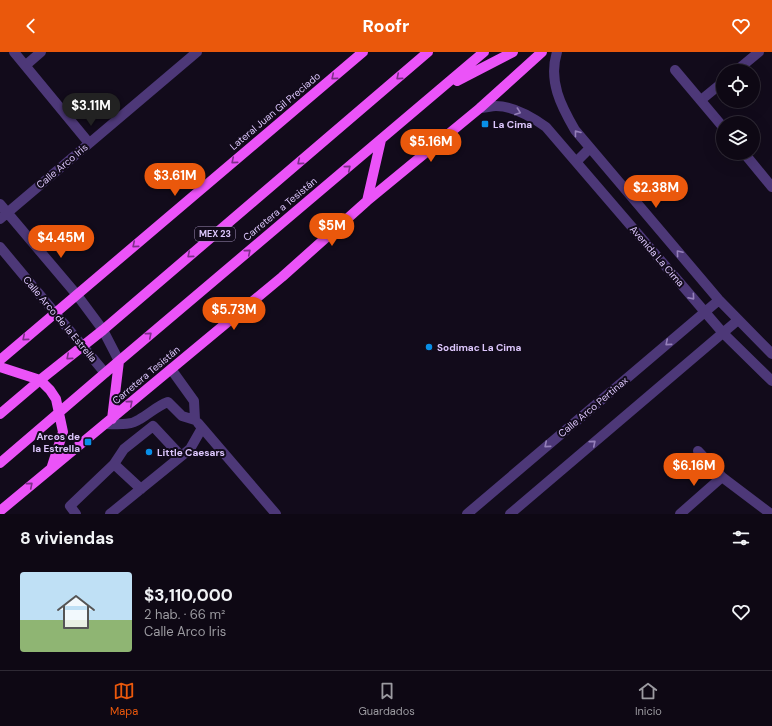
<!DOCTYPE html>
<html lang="es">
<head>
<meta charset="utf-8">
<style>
	body { margin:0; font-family:"DM Sans",sans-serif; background:#1c1622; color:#f1f3f6; height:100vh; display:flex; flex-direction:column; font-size:15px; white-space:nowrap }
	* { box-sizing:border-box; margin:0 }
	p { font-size:13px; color:#9b9aa0 }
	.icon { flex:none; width:22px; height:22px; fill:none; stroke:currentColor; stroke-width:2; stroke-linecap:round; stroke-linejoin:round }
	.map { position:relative; height:462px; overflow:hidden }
	.drawer { display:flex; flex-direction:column; background:#0e0814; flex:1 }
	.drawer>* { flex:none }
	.buttons { position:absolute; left:716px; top:12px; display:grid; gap:8px }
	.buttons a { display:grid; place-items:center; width:44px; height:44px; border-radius:50%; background:#0e0814; box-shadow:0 4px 16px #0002,0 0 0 1px #2e2934; font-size:20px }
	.price { position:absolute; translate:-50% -34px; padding:0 9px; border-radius:14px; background:#ea580c; color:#fff; font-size:13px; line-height:26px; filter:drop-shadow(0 1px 2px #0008) }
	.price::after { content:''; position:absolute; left:50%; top:24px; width:12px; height:9px; margin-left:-6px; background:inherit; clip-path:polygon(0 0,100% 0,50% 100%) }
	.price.active { background:#222; color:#fff }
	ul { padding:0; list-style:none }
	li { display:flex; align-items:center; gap:12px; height:100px; padding:0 20px }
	li span { display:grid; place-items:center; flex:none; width:112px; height:80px; border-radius:4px; color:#555 }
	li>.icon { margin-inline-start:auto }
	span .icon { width:48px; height:48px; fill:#fffc; stroke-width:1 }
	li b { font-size:17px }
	h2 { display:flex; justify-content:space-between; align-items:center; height:48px; padding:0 20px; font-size:17px }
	header { display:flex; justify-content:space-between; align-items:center; height:52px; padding:0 20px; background:#ea580c; color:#fff; font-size:18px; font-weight:700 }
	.menu { display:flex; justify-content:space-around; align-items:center; height:56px; border-top:1px solid #2e2934; background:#0e0814; font-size:11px; color:#9b9aa0 }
	.menu a { display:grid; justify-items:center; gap:2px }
	.menu .active { color:#ea580c }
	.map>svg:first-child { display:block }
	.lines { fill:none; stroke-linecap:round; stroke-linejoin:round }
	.minor { stroke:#4d3878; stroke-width:10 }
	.major { stroke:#eb53f8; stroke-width:10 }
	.oneway { stroke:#7e2f8a }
	.oneway2 { stroke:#9580ba }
	.poi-dot { fill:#098fe7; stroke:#120b1b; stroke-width:1.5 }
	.labels { text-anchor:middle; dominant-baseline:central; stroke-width:4; stroke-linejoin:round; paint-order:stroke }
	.shield { fill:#120b1b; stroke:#a08fb9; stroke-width:1 }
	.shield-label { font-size:9px; font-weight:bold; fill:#ddc7fd }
	.street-label { font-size:10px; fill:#ddc7fd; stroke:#120b1b }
	.poi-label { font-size:10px; font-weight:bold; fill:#ddc7fd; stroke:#120b1b; text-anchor:start }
</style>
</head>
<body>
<header><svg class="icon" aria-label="back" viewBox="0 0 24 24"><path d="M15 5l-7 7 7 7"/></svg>Roofr<svg class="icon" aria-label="heart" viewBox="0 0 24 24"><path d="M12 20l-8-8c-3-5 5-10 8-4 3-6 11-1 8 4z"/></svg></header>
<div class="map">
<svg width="772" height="462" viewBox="0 0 772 462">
	<rect width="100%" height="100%" fill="#120b1b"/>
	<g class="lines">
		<path class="minor" d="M 14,0 L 89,91
			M 557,0 C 548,29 561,54 575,78 L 719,248 L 772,302
			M 26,13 L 41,0
			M 675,18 L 723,75
			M 736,19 L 759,0
			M 701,48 L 723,30
			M 480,56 C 485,56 491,54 496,54 C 514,54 532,65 546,75 L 723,281 L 772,329
			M 744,101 L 772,135
			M 576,110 L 590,96
			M 0,152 L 77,243 L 103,278 L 119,309
			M 0,167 L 197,0
			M 0,195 L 105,321
			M 198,371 L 276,462
			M 105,372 C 117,372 130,374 140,367 C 151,361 155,355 168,350 L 182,364 L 195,368 L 194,349 L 171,317
			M 698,399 L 722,425 L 771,462
			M 114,412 L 141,437
			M 76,462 L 70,454 L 114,412 L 124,397 L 153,374 L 181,404
			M 110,462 L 190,397 L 202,376
			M 467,462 L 719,248
			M 510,462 L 738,268
			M 680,462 L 722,425"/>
		<path class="major" d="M 457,29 L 513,0
			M 367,149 L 381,88
			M 0,308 L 363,0
			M 0,315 L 40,328 L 50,338 L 56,347 L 63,380 L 52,414
			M 0,362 L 40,328 L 103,278 L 428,0
			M 112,367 L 119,309
			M 0,411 L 119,309 L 484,0
			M 0,459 L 282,225 L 367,149 L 480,56 L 542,0"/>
	</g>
	<defs><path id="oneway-chevron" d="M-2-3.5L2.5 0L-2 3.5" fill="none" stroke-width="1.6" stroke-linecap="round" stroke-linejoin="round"/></defs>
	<g class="oneway">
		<use href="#oneway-chevron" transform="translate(334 25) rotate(140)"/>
		<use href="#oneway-chevron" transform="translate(399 25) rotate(140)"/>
		<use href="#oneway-chevron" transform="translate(234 109) rotate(140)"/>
		<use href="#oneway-chevron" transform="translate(300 110) rotate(140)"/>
		<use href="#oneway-chevron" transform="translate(348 116) rotate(-40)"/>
		<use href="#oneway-chevron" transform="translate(135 193) rotate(140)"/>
		<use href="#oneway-chevron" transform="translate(248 200) rotate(-40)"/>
		<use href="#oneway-chevron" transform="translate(190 203) rotate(140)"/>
		<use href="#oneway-chevron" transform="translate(149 283) rotate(-40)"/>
		<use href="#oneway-chevron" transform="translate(25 286) rotate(140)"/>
		<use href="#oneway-chevron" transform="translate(69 305) rotate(139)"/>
		<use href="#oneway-chevron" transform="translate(130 351) rotate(-40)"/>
		<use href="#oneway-chevron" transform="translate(30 433) rotate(-40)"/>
	</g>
	<g class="oneway2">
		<use href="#oneway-chevron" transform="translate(518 60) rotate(20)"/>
		<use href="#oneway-chevron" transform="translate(577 81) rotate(-128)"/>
		<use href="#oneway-chevron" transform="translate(679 201) rotate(-130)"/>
		<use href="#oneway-chevron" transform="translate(692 245) rotate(49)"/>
		<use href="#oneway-chevron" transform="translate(668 291) rotate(140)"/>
		<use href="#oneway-chevron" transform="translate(593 391) rotate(-40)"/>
		<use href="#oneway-chevron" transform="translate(547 393) rotate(140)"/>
	</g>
	<g class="poi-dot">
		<rect x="481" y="68" width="8" height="8" rx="2"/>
		<circle cx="429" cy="295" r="4"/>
		<rect x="84" y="386" width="8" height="8" rx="2"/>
		<circle cx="149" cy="400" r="4"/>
	</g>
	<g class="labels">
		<rect class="shield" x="195" y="175" width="40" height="14" rx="3"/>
		<g class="shield-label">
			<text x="215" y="182">MEX 23</text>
		</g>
		<g class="street-label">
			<text transform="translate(275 59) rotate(-40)">Lateral Juan Gil Preciado</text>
			<text transform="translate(62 114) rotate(-40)">Calle Arco Iris</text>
			<text transform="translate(280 157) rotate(-40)">Carretera a Tesistán</text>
			<text transform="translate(657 204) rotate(49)">Avenida La Cima</text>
			<text transform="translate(60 267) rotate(50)">Calle Arco de la Estrella</text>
			<text transform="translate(146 323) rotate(-40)">Carretera Tesistán</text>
			<text transform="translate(593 355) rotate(-40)">Calle Arco Pertinax</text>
		</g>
		<g class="poi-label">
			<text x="493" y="72">La Cima</text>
			<text x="437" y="295">Sodimac La Cima</text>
			<text x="80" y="384" text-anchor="end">Arcos de<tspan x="80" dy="12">la Estrella</tspan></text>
			<text x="157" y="400">Little Caesars</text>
		</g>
	</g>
</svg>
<div class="buttons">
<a><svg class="icon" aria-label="locate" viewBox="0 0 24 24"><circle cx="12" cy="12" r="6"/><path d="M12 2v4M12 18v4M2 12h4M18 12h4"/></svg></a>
<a><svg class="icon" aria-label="layers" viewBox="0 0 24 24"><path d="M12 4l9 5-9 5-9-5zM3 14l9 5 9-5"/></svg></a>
</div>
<b class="price active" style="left:91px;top:75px">$3.11M</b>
<b class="price" style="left:431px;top:111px">$5.16M</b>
<b class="price" style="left:175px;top:145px">$3.61M</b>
<b class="price" style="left:656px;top:157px">$2.38M</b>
<b class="price" style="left:332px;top:195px">$5M</b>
<b class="price" style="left:61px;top:207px">$4.45M</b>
<b class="price" style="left:234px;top:279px">$5.73M</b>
<b class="price" style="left:694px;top:435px">$6.16M</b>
</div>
<section class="drawer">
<h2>8 viviendas<svg class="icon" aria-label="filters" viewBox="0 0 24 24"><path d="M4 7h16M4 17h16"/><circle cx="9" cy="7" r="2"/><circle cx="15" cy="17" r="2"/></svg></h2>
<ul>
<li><span style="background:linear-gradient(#bfe0f5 60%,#8fb573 0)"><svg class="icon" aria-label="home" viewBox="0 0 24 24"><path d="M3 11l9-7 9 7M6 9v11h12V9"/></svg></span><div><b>$3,110,000</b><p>2 hab. · 66 m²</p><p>Calle Arco Iris</p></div><svg class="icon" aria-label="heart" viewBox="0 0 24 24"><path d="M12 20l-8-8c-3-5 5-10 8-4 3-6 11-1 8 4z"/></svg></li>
</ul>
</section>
<nav class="menu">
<a class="active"><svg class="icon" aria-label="map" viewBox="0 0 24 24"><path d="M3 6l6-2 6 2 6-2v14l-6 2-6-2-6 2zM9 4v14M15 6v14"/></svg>Mapa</a>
<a><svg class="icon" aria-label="saved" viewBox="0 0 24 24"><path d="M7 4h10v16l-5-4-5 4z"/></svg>Guardados</a>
<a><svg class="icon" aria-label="home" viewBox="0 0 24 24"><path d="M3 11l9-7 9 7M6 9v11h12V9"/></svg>Inicio</a>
</nav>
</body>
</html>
